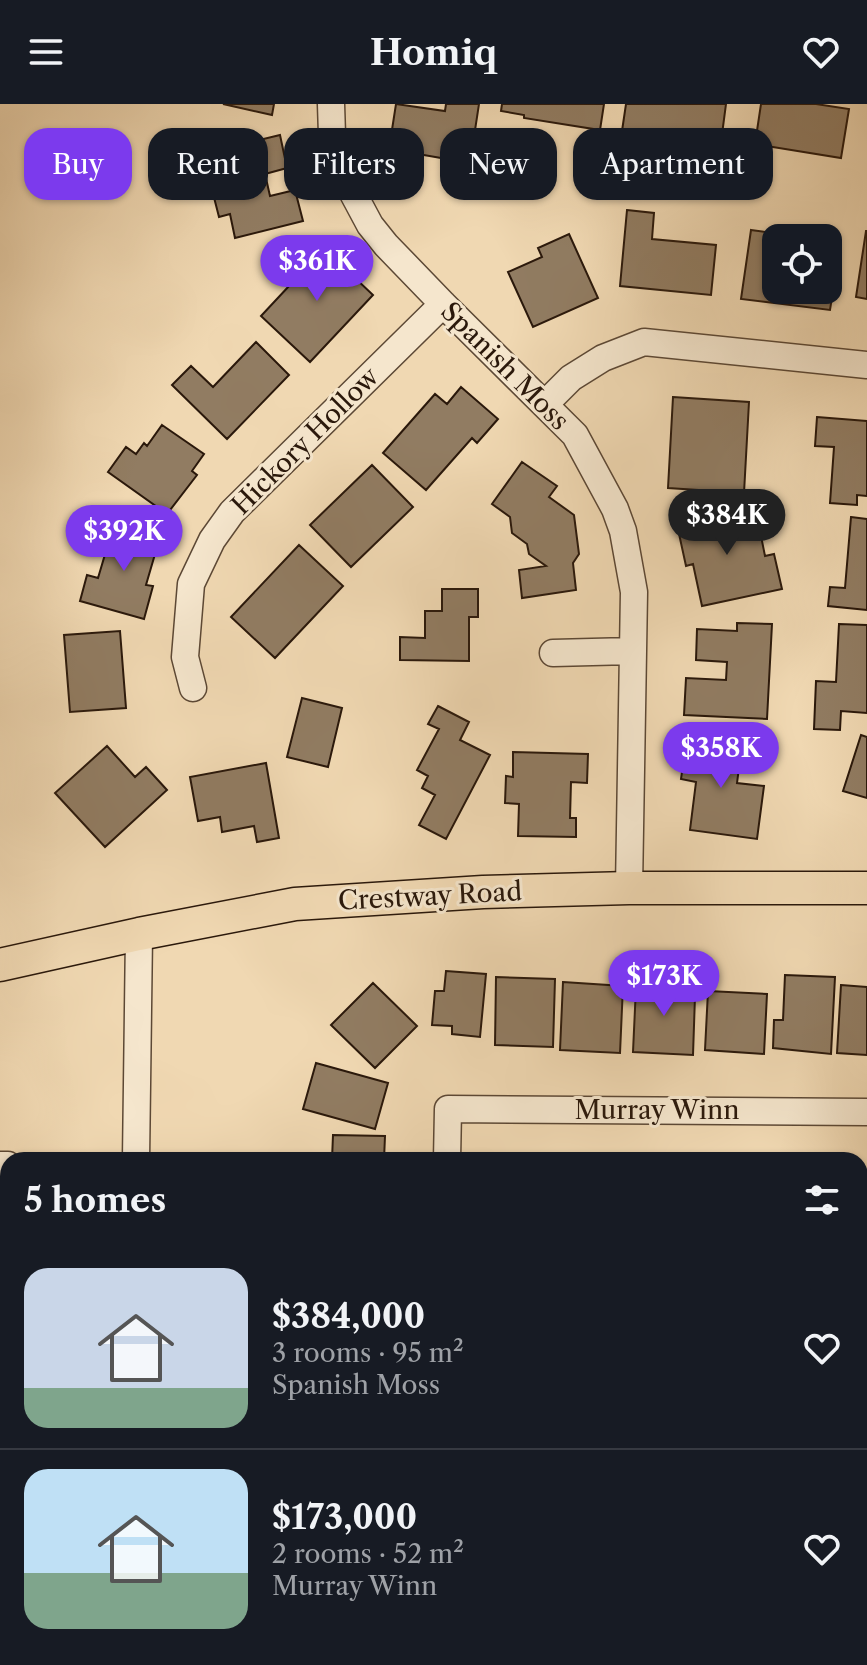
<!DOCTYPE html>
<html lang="en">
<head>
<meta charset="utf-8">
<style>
	body { margin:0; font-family:"Libre Caslon Text",serif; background:#20242c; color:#f1f3f6; height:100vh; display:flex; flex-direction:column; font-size:30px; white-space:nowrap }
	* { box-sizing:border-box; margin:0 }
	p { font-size:26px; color:#9ea1a6 }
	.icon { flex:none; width:44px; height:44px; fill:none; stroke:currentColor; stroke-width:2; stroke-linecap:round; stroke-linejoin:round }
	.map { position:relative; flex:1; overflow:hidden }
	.drawer { position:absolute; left:0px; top:1048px; width:868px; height:514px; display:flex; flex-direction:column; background:#171b24; border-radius:24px 24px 0 0; box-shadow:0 2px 6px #0004 }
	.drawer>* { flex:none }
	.guide { position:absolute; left:24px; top:24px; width:820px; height:72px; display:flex; gap:16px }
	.controls { position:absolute; left:762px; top:120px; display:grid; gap:16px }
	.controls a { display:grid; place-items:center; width:80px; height:80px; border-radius:16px; background:#171b24; box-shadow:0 2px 6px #0004; font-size:40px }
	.price { position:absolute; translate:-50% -68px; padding:0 18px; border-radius:28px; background:#7c3aed; color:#fff; font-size:26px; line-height:52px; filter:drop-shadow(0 2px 4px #0008) }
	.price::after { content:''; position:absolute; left:50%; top:48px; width:24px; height:18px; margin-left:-12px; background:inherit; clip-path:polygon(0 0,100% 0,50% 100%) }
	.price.active { background:#222; color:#fff }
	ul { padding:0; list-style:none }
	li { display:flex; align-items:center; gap:24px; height:200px; padding:0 24px }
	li+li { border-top:2px solid #363941 }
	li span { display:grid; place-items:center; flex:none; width:224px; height:160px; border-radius:24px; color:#555 }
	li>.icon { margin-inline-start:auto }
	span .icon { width:96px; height:96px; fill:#fffc; stroke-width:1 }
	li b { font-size:34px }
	h2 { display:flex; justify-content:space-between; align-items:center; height:96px; padding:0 24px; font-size:34px }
	.chip { padding:0 28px; border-radius:24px; background:#171b24; box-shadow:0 2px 6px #0004; font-size:28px; line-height:72px }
	.chip.active { background:#7c3aed; color:#fff }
	header { display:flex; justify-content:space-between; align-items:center; height:104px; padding:0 24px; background:#171b24; font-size:36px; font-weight:700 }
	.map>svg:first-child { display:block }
	.building { fill:#917c62; stroke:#2a180b; stroke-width:2 }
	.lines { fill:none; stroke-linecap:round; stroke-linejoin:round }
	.minor-casing { stroke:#5c4835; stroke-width:29 }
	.major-casing { stroke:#2a180b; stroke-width:35 }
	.minor { stroke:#f5e6cd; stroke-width:26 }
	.major { stroke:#f0d8b2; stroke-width:32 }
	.labels { text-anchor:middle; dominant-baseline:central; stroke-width:6; stroke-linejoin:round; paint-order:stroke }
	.street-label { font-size:26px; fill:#2a180b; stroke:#f5e6cd }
</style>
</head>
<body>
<header><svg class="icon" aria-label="menu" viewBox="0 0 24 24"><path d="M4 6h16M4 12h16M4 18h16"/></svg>Homiq<svg class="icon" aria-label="heart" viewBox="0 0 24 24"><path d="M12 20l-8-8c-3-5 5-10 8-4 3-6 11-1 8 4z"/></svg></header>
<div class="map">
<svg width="867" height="1561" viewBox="0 0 867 1561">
	<rect width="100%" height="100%" fill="#f0d8b2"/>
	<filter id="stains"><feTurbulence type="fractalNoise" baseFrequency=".0025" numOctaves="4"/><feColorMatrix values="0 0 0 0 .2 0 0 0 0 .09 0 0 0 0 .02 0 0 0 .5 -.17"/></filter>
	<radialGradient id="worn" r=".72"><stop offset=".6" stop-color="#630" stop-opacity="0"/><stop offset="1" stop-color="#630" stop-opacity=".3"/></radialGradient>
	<path class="building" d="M 223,0 L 274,0 L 272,11 Z
		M 396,0 L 445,7 L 446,0 L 479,0 L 470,59 L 389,45 Z
		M 502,0 L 604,0 L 600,26 L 524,14 L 524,11 L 501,7 Z
		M 626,0 L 726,0 L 721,38 L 686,33 L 684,44 L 652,39 L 654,31 L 622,27 Z
		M 761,0 L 816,0 L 849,5 L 841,54 L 755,40 Z
		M 280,31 L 287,64 L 265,70 L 270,92 L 295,86 L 303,117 L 235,134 L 230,110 L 219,113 L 206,62 L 250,51 L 247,39 Z
		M 627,106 L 654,109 L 652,135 L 716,141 L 711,191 L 620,182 Z
		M 751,126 L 772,129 L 770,145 L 776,146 L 776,186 L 828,186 L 828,153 L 838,155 L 830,206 L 741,195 Z
		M 866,127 L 867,127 L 867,195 L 856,193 Z
		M 569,130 L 598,194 L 533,223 L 508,168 L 542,153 L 538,144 Z
		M 315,136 L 373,191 L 310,258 L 261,212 L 304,166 L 295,158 Z
		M 256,238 L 289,271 L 227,335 L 172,281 L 191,262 L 213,283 Z
		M 461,283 L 498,315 L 477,339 L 472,334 L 426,386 L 383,349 L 435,290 L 447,300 Z
		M 673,293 L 749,298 L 744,389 L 668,384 Z
		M 817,313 L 867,317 L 867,392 L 857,391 L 857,401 L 830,399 L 834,343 L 815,342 Z
		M 162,321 L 204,350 L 192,367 L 197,371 L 167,410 L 108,368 L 126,343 L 136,350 L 144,339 L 147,342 Z
		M 522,358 L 557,382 L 549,393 L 574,411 L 579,450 L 573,459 L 576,486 L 522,494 L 519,466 L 546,462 L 529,450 L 527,440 L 512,429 L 510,413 L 492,400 Z
		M 372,361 L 413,403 L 351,463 L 310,421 Z
		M 741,402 L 746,425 L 759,422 L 765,452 L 774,450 L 782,485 L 702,502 L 693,460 L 686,462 L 676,416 Z
		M 851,413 L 867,415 L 867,506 L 828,502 L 830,483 L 845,484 Z
		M 114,420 L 160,433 L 146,481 L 153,482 L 144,515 L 80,497 L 87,471 L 98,474 Z
		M 299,441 L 343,482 L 275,554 L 231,513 Z
		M 442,485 L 478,485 L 478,513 L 469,513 L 469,557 L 400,556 L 400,533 L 425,534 L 425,507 L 442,507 Z
		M 737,519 L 772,520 L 767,615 L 684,611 L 686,574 L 726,576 L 727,558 L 696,556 L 697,525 L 737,527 Z
		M 839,520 L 867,521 L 867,609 L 841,607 L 840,626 L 814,625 L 816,577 L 836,578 Z
		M 120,527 L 126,604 L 70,608 L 64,531 Z
		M 302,594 L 342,604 L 328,663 L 287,653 Z
		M 438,602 L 469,618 L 460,636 L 490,651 L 446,735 L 419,721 L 435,691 L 422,684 L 428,672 L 417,666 L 439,625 L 428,620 Z
		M 861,631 L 867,633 L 867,694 L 843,687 Z
		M 687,633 L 742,640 L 737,679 L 764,682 L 757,735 L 690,726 L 696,678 L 681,675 Z
		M 107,642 L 135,673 L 146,663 L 167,686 L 105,743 L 55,689 Z
		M 513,648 L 588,650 L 587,679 L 571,678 L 570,714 L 576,714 L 576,733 L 518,732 L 519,700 L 505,699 L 506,672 L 513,673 Z
		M 266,659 L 279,734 L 257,738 L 254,722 L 222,728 L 220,713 L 198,717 L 190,673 Z
		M 653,866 L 678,868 L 676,892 L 695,892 L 693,951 L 633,948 L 636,883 L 652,883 Z
		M 446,867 L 486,870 L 480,933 L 452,930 L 452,922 L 432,921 L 435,887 L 444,887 Z
		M 785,871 L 835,873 L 831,950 L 773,944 L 774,916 L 783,916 Z
		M 496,873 L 555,875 L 553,943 L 495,941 Z
		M 563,878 L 623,882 L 620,949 L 560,946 Z
		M 373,879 L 417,922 L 375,964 L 331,921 Z
		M 841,881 L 867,883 L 867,951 L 837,949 Z
		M 708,887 L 767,890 L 764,950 L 705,946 Z
		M 316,959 L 388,979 L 375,1025 L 303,1005 Z
		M 333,1031 L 385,1032 L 384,1056 L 332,1056 Z
		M 860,1066 L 867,1067 L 867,1161 L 860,1160 Z
		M 860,1204 L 867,1204 L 867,1267 L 860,1267 Z
		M 314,1554 L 384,1554 L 384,1561 L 314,1561 Z
		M 542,1554 L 590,1554 L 590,1561 L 542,1561 Z
		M 600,1554 L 646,1554 L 646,1561 L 600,1561 Z
		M 656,1554 L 703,1554 L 703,1561 L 656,1561 Z
		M 711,1554 L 770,1554 L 770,1561 L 711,1561 Z"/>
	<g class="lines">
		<defs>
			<path id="minor" d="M 331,0 L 332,31 L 347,78 L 370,121 L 386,141 L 443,200 L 575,331 L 615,405 L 623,427 L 634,488 L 629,784
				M 545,300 L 571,274 L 603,254 L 644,238 L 867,261
				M 553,549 L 631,547
				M 193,584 L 185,553 L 191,480 L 212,436 L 232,408 L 443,200
				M 136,1056 L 139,830
				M 447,1056 L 448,1005 L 867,1008
				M 0,1061 L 8,1061
				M 0,1318 L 8,1318
				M 860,1339 L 867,1339
				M 860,1431 L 867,1408
				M 130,1561 L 130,1554
				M 441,1561 L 441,1554
				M 820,1561 L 822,1554"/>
			<path id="major" d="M 0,861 L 139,830 L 295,800 L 483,788 L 629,784 L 867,784"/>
		</defs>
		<use href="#minor" class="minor-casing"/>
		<use href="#major" class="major-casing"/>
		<use href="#minor" class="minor"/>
		<use href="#major" class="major"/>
	</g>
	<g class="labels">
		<g class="street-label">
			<text transform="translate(505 262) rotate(45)">Spanish Moss</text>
			<text transform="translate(305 337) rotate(-45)">Hickory Hollow</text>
			<text transform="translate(430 792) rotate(-3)">Crestway Road</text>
			<text x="657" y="1006">Murray Winn</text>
		</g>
	</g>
	<rect width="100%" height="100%" filter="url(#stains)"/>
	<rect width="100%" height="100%" fill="url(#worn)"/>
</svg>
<div class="controls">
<a><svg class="icon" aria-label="locate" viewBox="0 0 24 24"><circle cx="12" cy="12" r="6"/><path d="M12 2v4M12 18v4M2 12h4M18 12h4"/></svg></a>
</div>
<b class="price" style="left:317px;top:199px">$361K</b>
<b class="price active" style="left:727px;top:453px">$384K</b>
<b class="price" style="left:124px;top:469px">$392K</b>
<b class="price" style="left:721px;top:686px">$358K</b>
<b class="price" style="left:664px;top:914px">$173K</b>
<div class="guide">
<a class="chip active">Buy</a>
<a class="chip">Rent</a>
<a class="chip">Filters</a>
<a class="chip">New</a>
<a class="chip">Apartment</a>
</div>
<section class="drawer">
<h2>5 homes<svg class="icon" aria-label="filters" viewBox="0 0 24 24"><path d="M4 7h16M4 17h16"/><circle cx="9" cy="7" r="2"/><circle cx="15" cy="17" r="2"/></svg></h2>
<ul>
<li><span style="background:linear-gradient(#c9d6e8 75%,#7fa58c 0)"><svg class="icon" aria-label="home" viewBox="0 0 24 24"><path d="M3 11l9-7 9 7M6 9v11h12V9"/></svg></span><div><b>$384,000</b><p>3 rooms · 95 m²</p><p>Spanish Moss</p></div><svg class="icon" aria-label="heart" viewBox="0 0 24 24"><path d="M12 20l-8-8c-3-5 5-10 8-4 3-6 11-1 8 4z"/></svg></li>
<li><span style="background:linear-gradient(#bfe0f5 65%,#7fa58c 0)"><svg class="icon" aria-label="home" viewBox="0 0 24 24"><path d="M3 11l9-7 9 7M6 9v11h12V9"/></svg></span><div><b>$173,000</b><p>2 rooms · 52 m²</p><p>Murray Winn</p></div><svg class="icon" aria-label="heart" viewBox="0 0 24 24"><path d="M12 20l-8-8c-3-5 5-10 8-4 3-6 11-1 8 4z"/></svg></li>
</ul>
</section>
</div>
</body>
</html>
